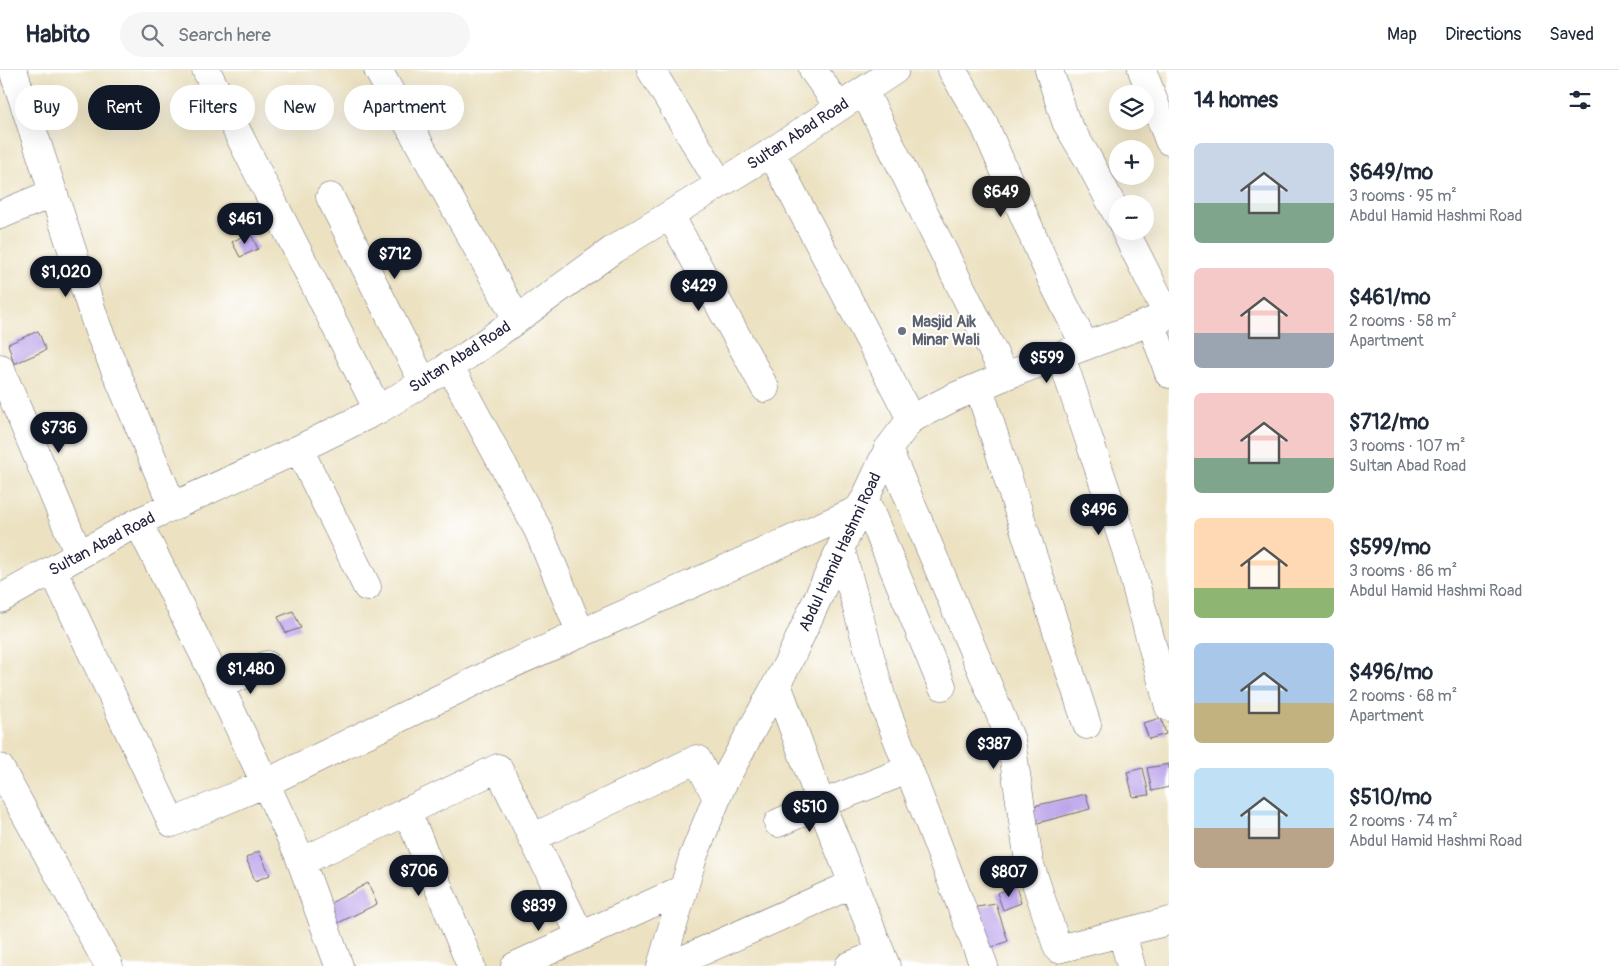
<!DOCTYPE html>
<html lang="en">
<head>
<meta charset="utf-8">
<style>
	body { margin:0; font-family:Pangolin,sans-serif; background:#f6f6f7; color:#1f2937; height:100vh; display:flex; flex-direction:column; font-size:19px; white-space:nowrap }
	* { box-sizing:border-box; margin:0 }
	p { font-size:16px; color:#747a83 }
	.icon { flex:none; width:28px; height:28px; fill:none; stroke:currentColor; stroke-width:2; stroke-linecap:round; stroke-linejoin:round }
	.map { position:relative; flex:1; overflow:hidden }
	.drawer { display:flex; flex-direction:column; background:#fff; width:450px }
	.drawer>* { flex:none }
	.banner { position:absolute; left:15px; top:15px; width:475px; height:45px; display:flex; gap:10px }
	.buttons { position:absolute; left:1109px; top:15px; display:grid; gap:10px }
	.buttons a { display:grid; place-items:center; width:45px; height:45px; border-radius:50%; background:#fff; box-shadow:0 5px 20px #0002; font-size:25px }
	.price { position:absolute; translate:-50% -42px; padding:0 11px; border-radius:18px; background:#111827; color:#fff; font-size:16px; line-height:32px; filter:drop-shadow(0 1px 2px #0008) }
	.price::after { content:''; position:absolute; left:50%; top:30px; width:15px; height:11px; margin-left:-8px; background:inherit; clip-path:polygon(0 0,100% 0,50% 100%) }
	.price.selected { background:#222; color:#fff }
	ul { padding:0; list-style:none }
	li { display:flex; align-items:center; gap:15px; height:125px; padding:0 25px }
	li span { display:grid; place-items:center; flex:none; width:140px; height:100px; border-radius:8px; color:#555 }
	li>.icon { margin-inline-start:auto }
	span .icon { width:60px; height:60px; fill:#fffc; stroke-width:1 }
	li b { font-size:21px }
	h2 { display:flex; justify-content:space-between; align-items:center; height:60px; padding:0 25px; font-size:21px }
	.pill { padding:0 18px; border-radius:22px; background:#fff; box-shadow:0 5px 20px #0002; font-size:18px; line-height:45px }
	.pill.selected { background:#111827; color:#fff }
	header { display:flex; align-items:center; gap:30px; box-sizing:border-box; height:70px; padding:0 25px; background:#fff; border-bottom:1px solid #e0e1e3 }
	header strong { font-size:24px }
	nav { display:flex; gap:28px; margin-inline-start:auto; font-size:18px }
	.search { width:350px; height:45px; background:#f6f6f7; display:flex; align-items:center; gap:12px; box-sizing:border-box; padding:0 18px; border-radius:28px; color:#747a83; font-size:19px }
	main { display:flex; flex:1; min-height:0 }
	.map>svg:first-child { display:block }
	.building { fill:#b89fe9 }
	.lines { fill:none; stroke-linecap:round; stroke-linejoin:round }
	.minor-casing { stroke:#69656a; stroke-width:29 }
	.minor { stroke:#fff; stroke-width:28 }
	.worship-dot { fill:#6b7280; stroke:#fff; stroke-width:2 }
	.labels { text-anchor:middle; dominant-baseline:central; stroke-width:4; stroke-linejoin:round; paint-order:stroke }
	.street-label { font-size:16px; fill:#22223b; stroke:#fff }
	.worship-label { font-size:16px; font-weight:bold; fill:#5b616d; stroke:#fff; text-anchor:start }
</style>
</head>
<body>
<header>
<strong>Habito</strong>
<div class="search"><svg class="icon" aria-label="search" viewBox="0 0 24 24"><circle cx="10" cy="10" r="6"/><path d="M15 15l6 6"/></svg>Search here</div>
<nav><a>Map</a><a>Directions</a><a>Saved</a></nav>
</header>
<main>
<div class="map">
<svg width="1169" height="896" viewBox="0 0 1169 896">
	<rect width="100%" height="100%" fill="#fff"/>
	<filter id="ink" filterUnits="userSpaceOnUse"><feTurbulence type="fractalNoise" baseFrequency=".02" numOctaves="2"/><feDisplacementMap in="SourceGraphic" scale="10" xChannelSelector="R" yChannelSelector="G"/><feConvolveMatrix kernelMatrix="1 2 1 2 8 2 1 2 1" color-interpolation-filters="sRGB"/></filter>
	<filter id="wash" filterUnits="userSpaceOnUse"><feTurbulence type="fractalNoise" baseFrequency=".0096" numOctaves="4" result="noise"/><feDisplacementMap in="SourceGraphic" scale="20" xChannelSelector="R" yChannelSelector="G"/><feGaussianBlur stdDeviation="1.12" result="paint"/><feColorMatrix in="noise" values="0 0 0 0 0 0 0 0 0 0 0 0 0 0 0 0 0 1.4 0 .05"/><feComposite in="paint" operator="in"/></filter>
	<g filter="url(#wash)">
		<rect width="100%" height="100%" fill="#ece2c2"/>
		<g id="blocks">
			<path class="building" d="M 250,162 L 258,179 L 240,187 L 232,172 Z
				M 38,261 L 46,280 L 14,294 L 8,274 Z
				M 293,541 L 301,558 L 286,563 L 278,547 Z
				M 1161,648 L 1166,664 L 1149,669 L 1143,653 Z
				M 1169,694 L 1169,717 L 1152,721 L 1147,698 Z
				M 1143,698 L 1149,725 L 1133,727 L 1127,702 Z
				M 1086,724 L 1090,739 L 1034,754 L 1029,737 Z
				M 259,781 L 270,805 L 255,811 L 246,788 Z
				M 368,813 L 377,834 L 336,854 L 327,835 Z
				M 1016,816 L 1021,833 L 1003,840 L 997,823 Z
				M 996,834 L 1008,871 L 985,880 L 971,838 Z"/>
		</g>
	</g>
	<g filter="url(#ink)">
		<use href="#blocks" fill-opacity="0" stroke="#69656a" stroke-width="1"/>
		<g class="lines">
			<defs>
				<path id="minor" d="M 13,0 L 98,259 L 173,437
					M 206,0 L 378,340
					M 378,0 L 517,249
					M 651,0 L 720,114
					M 813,0 L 839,37
					M 952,0 L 984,54 L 1052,210 L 1085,276
					M 1049,0 L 1066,52 L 1088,89 L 1118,146
					M 1142,0 L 1169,71
					M 864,21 L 1005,306
					M 330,127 L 423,312
					M 0,145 L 53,123
					M 670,145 L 765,318
					M 1125,161 L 1168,246
					M 1151,252 L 1169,304
					M 1061,286 L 1126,480 L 1169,637
					M 449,295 L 538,460 L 581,564
					M 0,298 L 79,485
					M 979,318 L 1087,655
					M 911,349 L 954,327 L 1005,306 L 1169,245
					M 299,379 L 367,517
					M 888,379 L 1011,670 L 1029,792 L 1058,879 L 1169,851
					M 865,429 L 942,616
					M 138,452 L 219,615 L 298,783 L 339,896
					M 841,480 L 882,629 L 984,896
					M 53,500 L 172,753 L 266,713 L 492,603 L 858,440
					M 0,529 L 138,452 L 299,379 L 378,340 L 468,285 L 614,179 L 764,87 L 895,0
					M 777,614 L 821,734 L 886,896
					M 219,615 L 267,595
					M 0,698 L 109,896
					M 407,741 L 471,896
					M 778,753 L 821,734 L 908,700
					M 532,768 L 697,689 L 717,728
					M 301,792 L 498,698 L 581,866 L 683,819
					M 1122,863 L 1131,896
					M 515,896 L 581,866
					M 661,896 L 693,787 L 722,715 L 789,591 L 858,440 L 865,429 L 888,379 L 911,349 L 771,82
					M 669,896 L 853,814
					M 849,896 L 881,883"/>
			</defs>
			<use href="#minor" class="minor-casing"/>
			<use href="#minor" class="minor"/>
		</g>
	</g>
	<circle class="worship-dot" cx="902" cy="261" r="5"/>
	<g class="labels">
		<g class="street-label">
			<text transform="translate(798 64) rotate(-33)">Sultan Abad Road</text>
			<text transform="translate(460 287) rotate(-33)">Sultan Abad Road</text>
			<text transform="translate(102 474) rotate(-28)">Sultan Abad Road</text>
			<text transform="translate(840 482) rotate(-65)">Abdul Hamid Hashmi Road</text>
		</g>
		<g class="worship-label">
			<text x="912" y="252">Masjid Aik<tspan x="912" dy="18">Minar Wali</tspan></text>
		</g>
	</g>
</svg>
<div class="buttons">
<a><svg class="icon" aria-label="layers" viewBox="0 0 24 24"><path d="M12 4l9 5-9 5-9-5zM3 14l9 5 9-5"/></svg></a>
<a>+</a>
<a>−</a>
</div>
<b class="price selected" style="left:1001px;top:148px">$649</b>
<b class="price" style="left:245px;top:175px">$461</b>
<b class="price" style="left:395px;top:210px">$712</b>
<b class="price" style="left:66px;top:228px">$1,020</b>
<b class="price" style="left:699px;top:242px">$429</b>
<b class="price" style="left:1047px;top:314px">$599</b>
<b class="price" style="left:59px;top:384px">$736</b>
<b class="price" style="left:1099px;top:466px">$496</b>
<b class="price" style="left:251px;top:625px">$1,480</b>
<b class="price" style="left:994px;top:700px">$387</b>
<b class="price" style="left:810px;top:763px">$510</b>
<b class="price" style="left:419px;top:827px">$706</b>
<b class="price" style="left:1009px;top:828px">$807</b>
<b class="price" style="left:539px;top:862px">$839</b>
<div class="banner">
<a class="pill">Buy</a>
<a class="pill selected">Rent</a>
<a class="pill">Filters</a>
<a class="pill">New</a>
<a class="pill">Apartment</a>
</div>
</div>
<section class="drawer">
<h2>14 homes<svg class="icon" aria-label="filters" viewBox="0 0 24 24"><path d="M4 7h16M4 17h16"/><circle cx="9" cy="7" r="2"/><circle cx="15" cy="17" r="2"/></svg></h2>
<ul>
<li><span style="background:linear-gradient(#c9d6e8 60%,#7fa58c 0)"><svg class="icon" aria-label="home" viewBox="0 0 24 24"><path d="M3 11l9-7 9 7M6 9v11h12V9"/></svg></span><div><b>$649/mo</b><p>3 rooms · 95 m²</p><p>Abdul Hamid Hashmi Road</p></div></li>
<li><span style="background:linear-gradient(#f6c9c9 65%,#9aa5b1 0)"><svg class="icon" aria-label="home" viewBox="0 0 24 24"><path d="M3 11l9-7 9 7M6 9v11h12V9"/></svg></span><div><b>$461/mo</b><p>2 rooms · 58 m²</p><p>Apartment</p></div></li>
<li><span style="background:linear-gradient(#f6c9c9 65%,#7fa58c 0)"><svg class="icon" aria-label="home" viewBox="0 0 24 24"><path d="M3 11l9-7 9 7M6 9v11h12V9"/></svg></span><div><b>$712/mo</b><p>3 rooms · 107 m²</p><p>Sultan Abad Road</p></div></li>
<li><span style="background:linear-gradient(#ffd9b3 70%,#8fb573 0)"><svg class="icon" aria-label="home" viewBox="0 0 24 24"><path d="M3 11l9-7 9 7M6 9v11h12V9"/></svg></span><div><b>$599/mo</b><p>3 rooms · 86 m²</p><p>Abdul Hamid Hashmi Road</p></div></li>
<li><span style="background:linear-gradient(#a9c7e8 60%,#c2b280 0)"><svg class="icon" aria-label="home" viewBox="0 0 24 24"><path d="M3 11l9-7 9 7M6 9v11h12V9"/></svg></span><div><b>$496/mo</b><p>2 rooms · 68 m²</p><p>Apartment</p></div></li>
<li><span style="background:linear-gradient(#bfe0f5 60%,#b9a48a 0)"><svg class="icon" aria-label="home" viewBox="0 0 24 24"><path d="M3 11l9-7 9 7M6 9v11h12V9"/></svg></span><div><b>$510/mo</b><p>2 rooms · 74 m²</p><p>Abdul Hamid Hashmi Road</p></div></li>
</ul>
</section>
</main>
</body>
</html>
